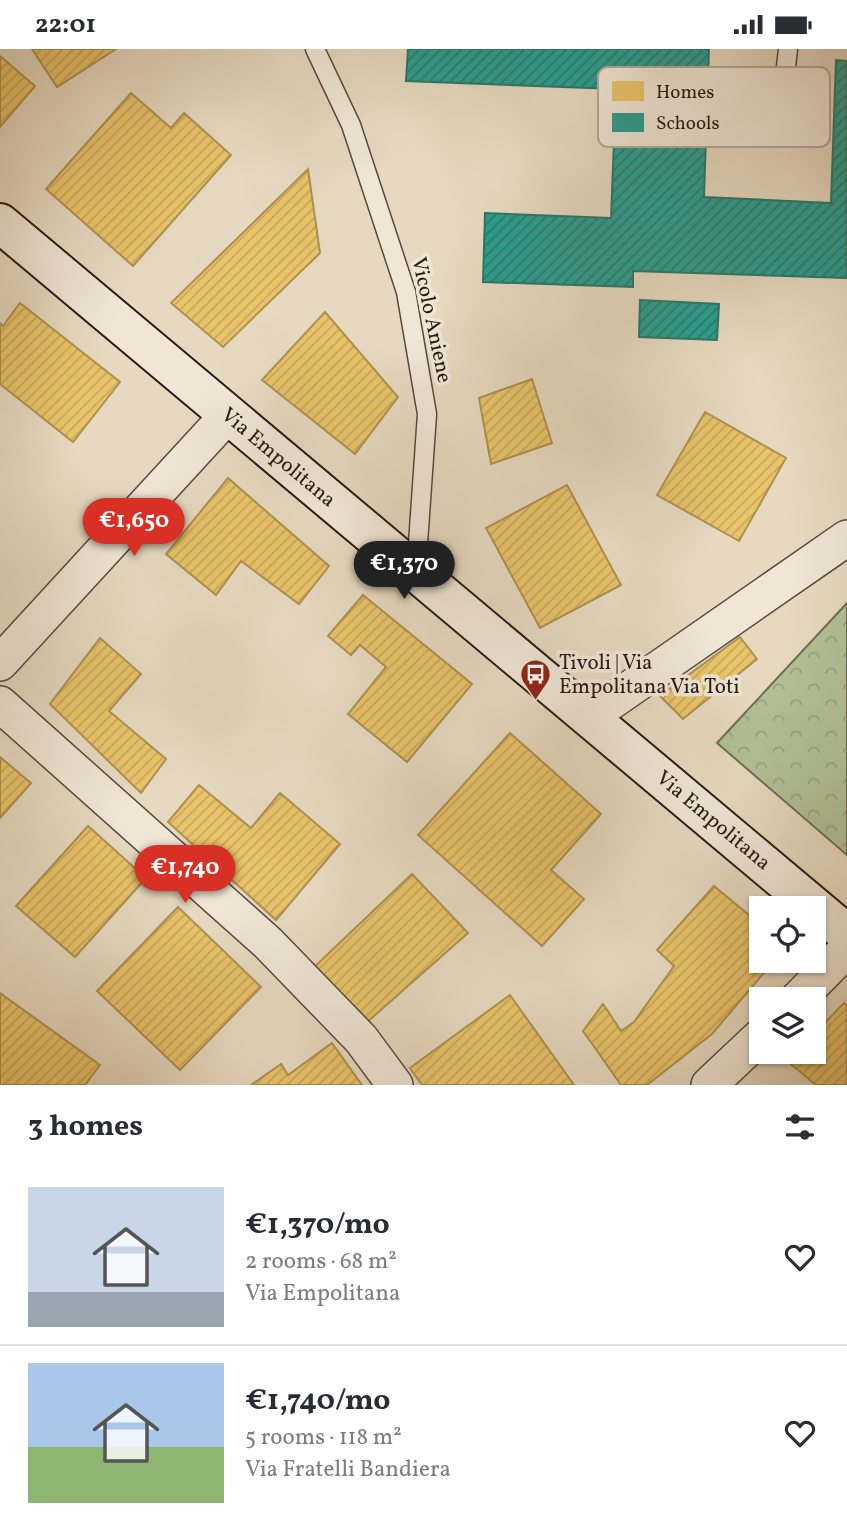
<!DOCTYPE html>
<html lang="en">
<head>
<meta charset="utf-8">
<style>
	body { margin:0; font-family:Vollkorn,serif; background:#f7f7f7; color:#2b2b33; height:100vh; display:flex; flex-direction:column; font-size:26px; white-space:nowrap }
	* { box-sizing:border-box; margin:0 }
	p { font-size:23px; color:#7c7c81 }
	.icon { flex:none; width:38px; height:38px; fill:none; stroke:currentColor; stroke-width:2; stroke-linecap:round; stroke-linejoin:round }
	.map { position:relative; height:1036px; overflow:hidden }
	.sheet { display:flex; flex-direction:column; background:#fff; flex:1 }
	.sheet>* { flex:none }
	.tools { position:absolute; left:749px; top:847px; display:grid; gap:14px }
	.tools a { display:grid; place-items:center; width:77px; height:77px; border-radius:0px; background:#fff; box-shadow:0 2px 5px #0004; font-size:35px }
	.price { position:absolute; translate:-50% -60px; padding:0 16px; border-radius:24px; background:#d93025; color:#fff; font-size:23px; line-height:46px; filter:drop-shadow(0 2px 4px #0008) }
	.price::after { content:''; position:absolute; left:50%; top:42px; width:21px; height:16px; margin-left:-10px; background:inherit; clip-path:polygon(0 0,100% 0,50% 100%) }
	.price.selected { background:#222; color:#fff }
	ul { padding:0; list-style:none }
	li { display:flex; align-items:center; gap:21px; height:175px; padding:0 28px }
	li+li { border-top:2px solid #e1e1e2 }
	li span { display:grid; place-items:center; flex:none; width:196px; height:140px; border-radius:0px; color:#555 }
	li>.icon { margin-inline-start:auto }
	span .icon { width:84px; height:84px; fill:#fffc; stroke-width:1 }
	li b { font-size:30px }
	h2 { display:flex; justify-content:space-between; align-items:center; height:84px; padding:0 28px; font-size:30px }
	.status { display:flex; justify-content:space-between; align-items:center; height:49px; padding:0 35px; background:#fff; direction:ltr }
	.status svg { height:19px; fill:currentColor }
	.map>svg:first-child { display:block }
	.park { fill:url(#park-crowns); stroke:#6c6e54; stroke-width:2 }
	.homes { fill:url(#homes-hatch); stroke:#ae9150; stroke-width:2 }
	.schools { fill:url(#schools-hatch); stroke:#29766a; stroke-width:2 }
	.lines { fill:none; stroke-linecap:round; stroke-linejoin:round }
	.service-casing { stroke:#564a3e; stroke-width:21 }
	.minor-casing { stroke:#564a3e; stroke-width:38 }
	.secondary-casing { stroke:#261b13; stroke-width:42 }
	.service { stroke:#efe6d6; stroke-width:18 }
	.minor { stroke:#efe6d6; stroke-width:35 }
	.secondary { stroke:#efe6d6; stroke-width:38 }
	.labels { text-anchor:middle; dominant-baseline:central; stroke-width:7; stroke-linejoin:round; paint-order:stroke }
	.street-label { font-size:21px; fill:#261b13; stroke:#efe6d6 }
	.poi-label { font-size:21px; fill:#261b13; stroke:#efe6d6; text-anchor:start }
	.key { fill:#efe6d6; stroke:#b3a99c; stroke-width:2 }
	.key-label { font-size:19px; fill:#261b13 }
</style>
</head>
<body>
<div class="status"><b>22:01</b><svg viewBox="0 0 49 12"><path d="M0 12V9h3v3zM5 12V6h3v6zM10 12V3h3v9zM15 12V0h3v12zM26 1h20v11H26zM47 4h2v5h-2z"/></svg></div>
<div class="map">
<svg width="847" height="1036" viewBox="0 0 847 1036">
	<defs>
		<pattern id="park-crowns" width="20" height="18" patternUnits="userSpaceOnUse" patternTransform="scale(1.75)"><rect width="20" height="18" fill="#b1c095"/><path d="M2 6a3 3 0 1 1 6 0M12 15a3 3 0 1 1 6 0" fill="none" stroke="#98a480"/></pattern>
		<pattern id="homes-hatch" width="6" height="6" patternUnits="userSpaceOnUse" patternTransform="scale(1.75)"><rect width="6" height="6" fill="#e9c46a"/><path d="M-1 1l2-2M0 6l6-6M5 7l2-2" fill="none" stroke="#c8a85b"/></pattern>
		<pattern id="schools-hatch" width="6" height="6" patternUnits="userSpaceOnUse" patternTransform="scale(1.75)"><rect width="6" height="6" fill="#2a9d8f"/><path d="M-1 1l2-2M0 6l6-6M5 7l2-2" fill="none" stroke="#247f74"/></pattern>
	</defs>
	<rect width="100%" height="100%" fill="#e6d9c0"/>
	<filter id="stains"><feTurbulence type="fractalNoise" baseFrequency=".00286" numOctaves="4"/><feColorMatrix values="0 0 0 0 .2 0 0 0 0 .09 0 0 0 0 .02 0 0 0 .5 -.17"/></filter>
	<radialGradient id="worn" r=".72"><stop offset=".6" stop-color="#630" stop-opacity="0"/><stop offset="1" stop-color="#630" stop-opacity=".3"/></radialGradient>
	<path class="park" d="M 847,554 L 847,806 L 717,694 Z"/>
	<path class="homes" d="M 32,0 L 116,0 L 57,38 Z
		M 0,7 L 35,37 L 0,78 Z
		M 131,44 L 171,79 L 184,64 L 231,106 L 133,217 L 46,140 Z
		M 308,120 L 320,204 L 223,298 L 171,254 Z
		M 20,254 L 120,333 L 73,393 L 0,335 L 0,274 L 3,277 Z
		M 325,263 L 398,348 L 355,405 L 262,331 Z
		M 532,330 L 552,394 L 491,415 L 479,349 Z
		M 705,363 L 786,409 L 739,492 L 657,446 Z
		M 228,429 L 329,517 L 299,555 L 241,512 L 216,546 L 166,505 Z
		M 567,436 L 621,536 L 540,579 L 486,479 Z
		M 363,546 L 472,635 L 407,713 L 348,665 L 386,618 L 360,596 L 351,606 L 328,587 Z
		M 740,588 L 757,610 L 683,670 L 660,647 Z
		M 100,589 L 141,625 L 109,662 L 166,710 L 141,744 L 50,655 Z
		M 510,684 L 601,765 L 551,821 L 584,850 L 542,897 L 418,786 Z
		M 0,708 L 31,734 L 0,769 Z
		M 199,736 L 251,779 L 280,744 L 340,795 L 276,871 L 168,773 Z
		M 88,777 L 146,829 L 75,908 L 16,857 Z
		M 412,825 L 468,884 L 365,975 L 310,922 Z
		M 714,837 L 761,876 L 761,912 L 774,912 L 712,985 L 647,1036 L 621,1036 L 583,982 L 603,955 L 621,982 L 634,973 L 674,917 L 657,901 Z
		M 178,858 L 261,938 L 180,1021 L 97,942 Z
		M 0,944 L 100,1016 L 85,1036 L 0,1036 Z
		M 510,946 L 574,1036 L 422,1036 L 410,1019 Z
		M 844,954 L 847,957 L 847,1036 L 816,1036 L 787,1012 L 796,1003 L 814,1003 L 814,985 Z
		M 332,994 L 362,1036 L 251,1036 L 281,1015 L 288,1026 Z"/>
	<path class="schools" d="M 408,0 L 709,0 L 704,148 L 831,154 L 836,11 L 847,12 L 847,229 L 633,222 L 633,238 L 483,233 L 485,164 L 611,169 L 616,40 L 406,32 Z
		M 640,251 L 719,255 L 717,291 L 639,288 Z"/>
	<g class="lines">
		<defs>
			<path id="service" d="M 315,0 L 351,76 L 406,243 L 427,365 L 416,523
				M 781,61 L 788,0"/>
			<path id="minor" d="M 0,614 L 227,367
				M 0,655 L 268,894 L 361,990 L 395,1036
				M 589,668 L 847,489
				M 798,950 L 847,900
				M 709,1036 L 761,987"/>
			<path id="secondary" d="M 0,174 L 847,885"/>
		</defs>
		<use href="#service" class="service-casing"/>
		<use href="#minor" class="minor-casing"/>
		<use href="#secondary" class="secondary-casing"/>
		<use href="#service" class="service"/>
		<use href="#minor" class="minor"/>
		<use href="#secondary" class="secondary"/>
	</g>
	<defs>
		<symbol id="bus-pin" viewBox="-11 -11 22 30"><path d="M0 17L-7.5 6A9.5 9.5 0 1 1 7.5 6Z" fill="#8f2418" stroke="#efe6d6"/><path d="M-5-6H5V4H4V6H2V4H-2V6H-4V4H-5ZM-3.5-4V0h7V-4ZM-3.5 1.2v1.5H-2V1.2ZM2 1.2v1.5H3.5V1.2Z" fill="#fff"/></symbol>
	</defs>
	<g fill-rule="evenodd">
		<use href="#bus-pin" x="518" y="608" width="35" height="47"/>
	</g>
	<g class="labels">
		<g class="street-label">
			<text transform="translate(431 271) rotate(78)">Vicolo Aniene</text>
			<text transform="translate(278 409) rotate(40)">Via Empolitana</text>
			<text transform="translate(713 772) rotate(40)">Via Empolitana</text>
		</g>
		<g class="poi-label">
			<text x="559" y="614">Tivoli | Via<tspan x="559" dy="24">Empolitana Via Toti</tspan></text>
		</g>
	</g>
	<rect x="598" y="18" width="232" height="80" rx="10" class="key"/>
	<rect x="612" y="32" width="32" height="20" fill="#e9c46a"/>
	<rect x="612" y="64" width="32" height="19" fill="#2a9d8f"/>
	<g class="key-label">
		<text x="656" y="49">Homes</text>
		<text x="656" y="80">Schools</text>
	</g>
	<rect width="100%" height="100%" filter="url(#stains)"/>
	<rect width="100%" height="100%" fill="url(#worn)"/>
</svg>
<div class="tools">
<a><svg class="icon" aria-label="locate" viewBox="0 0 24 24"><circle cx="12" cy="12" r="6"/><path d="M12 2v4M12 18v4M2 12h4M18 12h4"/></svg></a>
<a><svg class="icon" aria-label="layers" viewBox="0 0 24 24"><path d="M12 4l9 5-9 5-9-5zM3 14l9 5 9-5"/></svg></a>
</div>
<b class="price" style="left:134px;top:509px">€1,650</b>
<b class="price selected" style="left:404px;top:552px">€1,370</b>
<b class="price" style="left:185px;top:856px">€1,740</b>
</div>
<section class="sheet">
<h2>3 homes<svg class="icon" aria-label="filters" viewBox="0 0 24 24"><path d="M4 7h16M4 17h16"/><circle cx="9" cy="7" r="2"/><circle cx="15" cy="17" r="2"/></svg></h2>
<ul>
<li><span style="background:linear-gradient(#c9d6e8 75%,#9aa5b1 0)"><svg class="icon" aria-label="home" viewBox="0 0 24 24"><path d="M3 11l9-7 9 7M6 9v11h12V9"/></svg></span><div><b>€1,370/mo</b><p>2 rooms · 68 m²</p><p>Via Empolitana</p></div><svg class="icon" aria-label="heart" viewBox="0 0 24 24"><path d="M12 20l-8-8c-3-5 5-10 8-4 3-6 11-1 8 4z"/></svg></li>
<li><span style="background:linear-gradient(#a9c7e8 60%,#8fb573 0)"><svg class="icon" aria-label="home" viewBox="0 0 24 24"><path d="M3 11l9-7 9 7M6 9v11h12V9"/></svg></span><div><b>€1,740/mo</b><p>5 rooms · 118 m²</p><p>Via Fratelli Bandiera</p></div><svg class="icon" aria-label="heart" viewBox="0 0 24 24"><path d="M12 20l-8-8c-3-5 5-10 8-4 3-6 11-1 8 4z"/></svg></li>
</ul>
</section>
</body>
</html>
